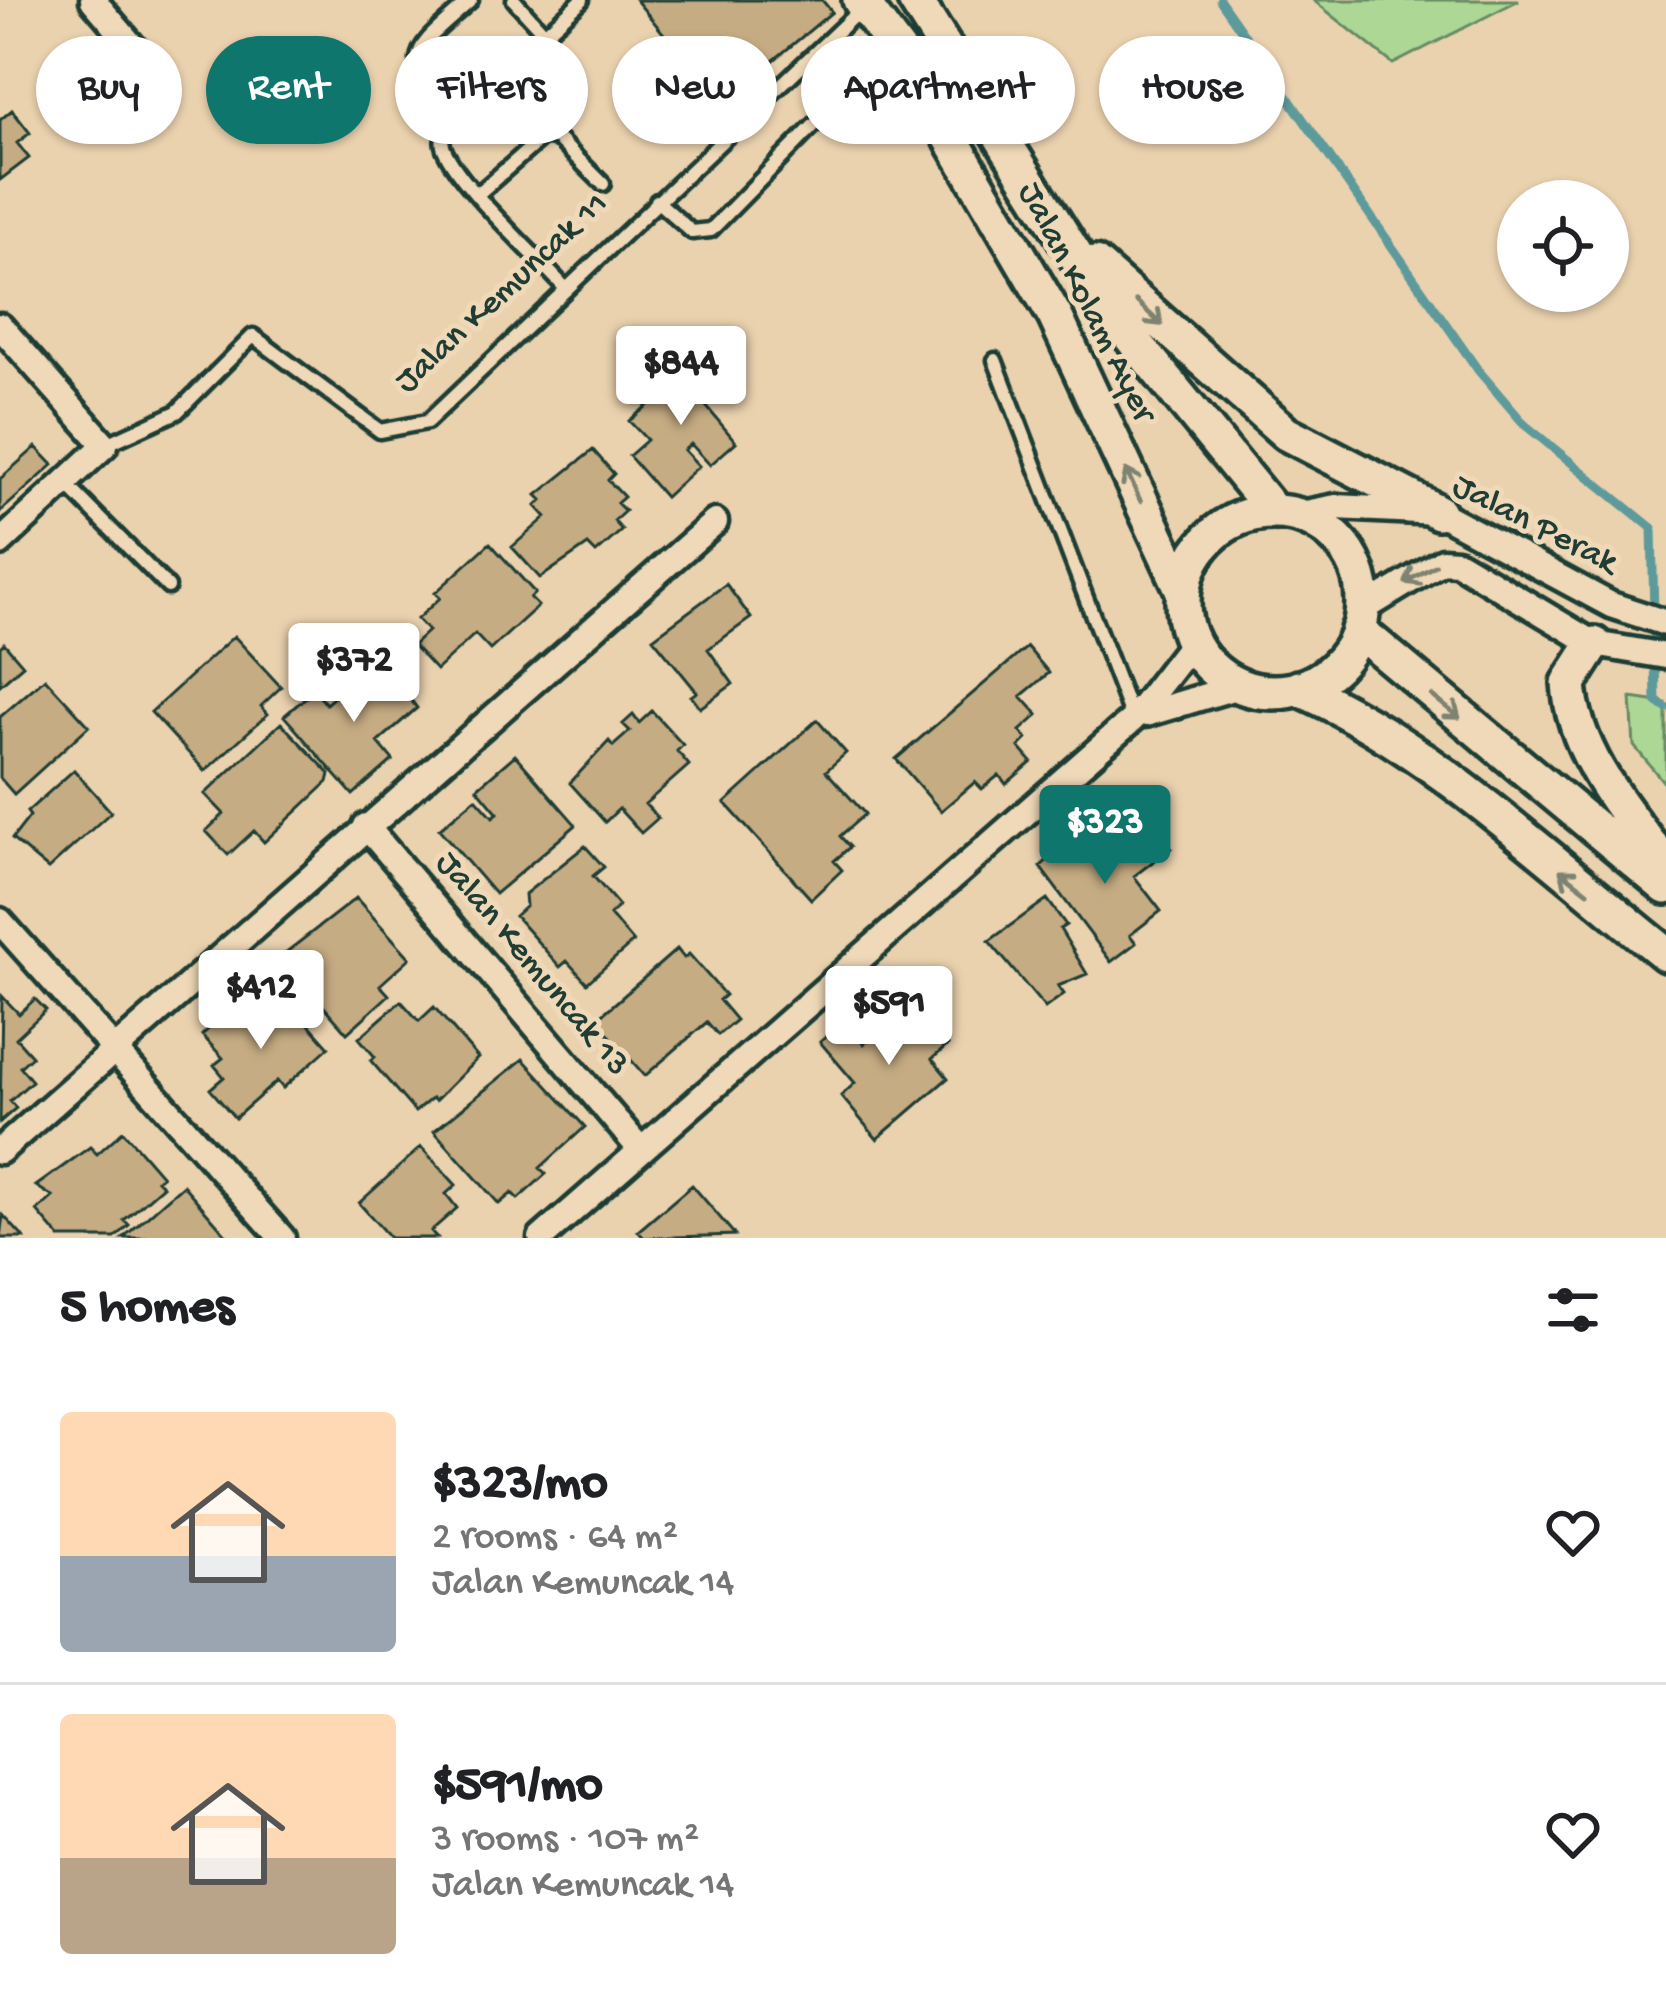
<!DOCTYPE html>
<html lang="en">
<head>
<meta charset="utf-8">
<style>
	body { margin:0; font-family:"Gochi Hand",sans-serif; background:#f6f6f6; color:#202124; height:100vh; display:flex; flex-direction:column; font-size:45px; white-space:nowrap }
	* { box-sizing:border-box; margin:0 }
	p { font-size:39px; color:#757577 }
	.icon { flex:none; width:66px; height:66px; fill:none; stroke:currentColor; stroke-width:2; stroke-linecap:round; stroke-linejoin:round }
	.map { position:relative; height:1238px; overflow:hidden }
	.panel { display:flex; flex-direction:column; background:#fff; flex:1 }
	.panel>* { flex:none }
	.guide { position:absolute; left:36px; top:36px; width:1596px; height:108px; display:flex; gap:24px }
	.tools { position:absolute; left:1497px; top:180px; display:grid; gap:24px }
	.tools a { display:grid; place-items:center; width:132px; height:132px; border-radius:50%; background:#fff; box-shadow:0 3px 9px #0004; font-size:60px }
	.price { position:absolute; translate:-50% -102px; padding:0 27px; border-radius:12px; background:#fff; color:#222; font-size:39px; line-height:78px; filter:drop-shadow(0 3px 6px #0008) }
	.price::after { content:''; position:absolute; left:50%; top:72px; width:36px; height:27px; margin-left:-18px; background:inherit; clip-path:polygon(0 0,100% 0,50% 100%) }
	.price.on { background:#0f766e; color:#fff }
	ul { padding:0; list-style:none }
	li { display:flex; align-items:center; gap:36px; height:300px; padding:0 60px }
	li+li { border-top:3px solid #e0e0e0 }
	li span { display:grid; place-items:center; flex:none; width:336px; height:240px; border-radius:12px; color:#555 }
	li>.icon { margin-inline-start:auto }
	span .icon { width:144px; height:144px; fill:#fffc; stroke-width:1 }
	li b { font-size:51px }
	h2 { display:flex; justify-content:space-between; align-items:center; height:144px; padding:0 60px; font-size:51px }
	.chip { padding:0 42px; border-radius:54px; background:#fff; box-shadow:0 3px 9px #0004; font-size:42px; line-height:108px }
	.chip.on { background:#0f766e; color:#fff }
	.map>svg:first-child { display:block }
	.green { fill:#acd795; stroke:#668a64; stroke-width:3 }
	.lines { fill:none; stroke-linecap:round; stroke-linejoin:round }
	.stream { stroke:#5d9a9b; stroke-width:9 }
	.building { fill:#c6ac83; stroke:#1f3d34; stroke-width:3 }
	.lane-casing { stroke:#1f3d34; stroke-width:21 }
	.street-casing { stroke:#1f3d34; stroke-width:33 }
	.secondary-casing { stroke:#1f3d34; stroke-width:42 }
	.lane { stroke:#f0d9b8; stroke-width:12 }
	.street { stroke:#f0d9b8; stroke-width:24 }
	.secondary { stroke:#f0d9b8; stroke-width:33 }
	.oneway { stroke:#7d836f }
	.labels { text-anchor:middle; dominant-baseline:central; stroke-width:10; stroke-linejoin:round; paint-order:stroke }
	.street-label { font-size:36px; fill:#1f3d34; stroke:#f0d9b8 }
</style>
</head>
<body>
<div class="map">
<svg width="1666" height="1238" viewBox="0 0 1666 1238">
	<rect width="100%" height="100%" fill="#ebd2af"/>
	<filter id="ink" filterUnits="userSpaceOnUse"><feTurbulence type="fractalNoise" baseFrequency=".00833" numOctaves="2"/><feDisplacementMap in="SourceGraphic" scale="24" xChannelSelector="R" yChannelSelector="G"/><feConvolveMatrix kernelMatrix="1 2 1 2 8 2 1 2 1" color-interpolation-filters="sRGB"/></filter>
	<g filter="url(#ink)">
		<path class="green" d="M 1313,0 L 1519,0 L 1393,64 Z
			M 1631,698 L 1666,703 L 1666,785 L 1634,746 Z"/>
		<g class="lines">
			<path class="stream" d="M 1220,0 L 1478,370 L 1525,425 L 1652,528 L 1656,701 L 1666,708"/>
		</g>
		<path class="building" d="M 636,0 L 822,0 L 832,12 L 721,104 Z
			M 12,110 L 30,133 L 17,143 L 29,158 L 0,180 L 0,120 Z
			M 717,348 L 730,363 L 696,394 L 736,442 L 710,465 L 691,444 L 684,450 L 699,466 L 665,497 L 629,456 L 647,440 L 629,421 Z
			M 36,447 L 53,465 L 0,512 L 0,479 Z
			M 593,450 L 614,474 L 608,480 L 624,497 L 617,503 L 625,511 L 614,521 L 622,530 L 596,553 L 588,545 L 540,578 L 512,547 L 546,517 L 536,506 L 542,500 L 537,495 Z
			M 490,543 L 535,593 L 530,598 L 538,606 L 490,650 L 475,634 L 436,670 L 413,645 L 428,631 L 417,619 L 440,598 L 435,593 Z
			M 726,584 L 751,618 L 708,649 L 733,684 L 700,708 L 691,696 L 697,692 L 653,638 Z
			M 234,636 L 281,687 L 261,706 L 268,714 L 205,771 L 151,712 Z
			M 4,643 L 23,665 L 0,685 L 0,647 Z
			M 1027,647 L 1049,673 L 1021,696 L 1038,715 L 1020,731 L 1027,739 L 1019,747 L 1032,762 L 1006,784 L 999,775 L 982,789 L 975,782 L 941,811 L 896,759 Z
			M 379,658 L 417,708 L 378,742 L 393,760 L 353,795 L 284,716 L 314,690 L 326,704 Z
			M 45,678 L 89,726 L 14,794 L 0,778 L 0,717 Z
			M 652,711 L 683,745 L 677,751 L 689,765 L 645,804 L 658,818 L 641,833 L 619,809 L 605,822 L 570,783 L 609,741 L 613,746 L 630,731 L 623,724 L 633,715 L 639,723 Z
			M 817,720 L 846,753 L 826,771 L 865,814 L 840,836 L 850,847 L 834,861 L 842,870 L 811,899 L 725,803 Z
			M 281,723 L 330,774 L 328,782 L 264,842 L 254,831 L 228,855 L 206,831 L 224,814 L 205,794 Z
			M 515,755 L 576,825 L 495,894 L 439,829 L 476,798 L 493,817 L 498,813 L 477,788 Z
			M 74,770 L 111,812 L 48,869 L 12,839 L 30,816 L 27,812 Z
			M 1104,828 L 1126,858 L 1159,833 L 1171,848 L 1134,876 L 1161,911 L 1130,935 L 1136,943 L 1111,962 L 1040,867 L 1081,829 L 1088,840 Z
			M 585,846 L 604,867 L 593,876 L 619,906 L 610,915 L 633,942 L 587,983 L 567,961 L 560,967 L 515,916 L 526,906 L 525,894 Z
			M 356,898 L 410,958 L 380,985 L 389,995 L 347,1033 L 280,957 Z
			M 1047,899 L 1066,925 L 1060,929 L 1087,974 L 1058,986 L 1064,994 L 1045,1008 L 989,941 Z
			M 677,949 L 684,958 L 689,954 L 725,995 L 719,1000 L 736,1020 L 718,1035 L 707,1022 L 645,1076 L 596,1020 Z
			M 282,994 L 329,1047 L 283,1088 L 277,1081 L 235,1118 L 210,1089 L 224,1077 L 214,1065 L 223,1058 L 202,1035 L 237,1004 L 251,1021 Z
			M 2,996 L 19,1014 L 35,999 L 46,1010 L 16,1038 L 32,1056 L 20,1067 L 32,1081 L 10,1101 L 16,1108 L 0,1122 Z
			M 401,1001 L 419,1021 L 434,1007 L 478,1058 L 435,1101 L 432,1098 L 415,1112 L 371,1061 L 375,1057 L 359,1038 Z
			M 912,1003 L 948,1045 L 932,1059 L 948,1078 L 877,1139 L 841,1096 L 855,1083 L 820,1042 L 844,1021 L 864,1044 Z
			M 523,1059 L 585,1127 L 540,1168 L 546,1174 L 518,1199 L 512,1193 L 499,1204 L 434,1131 Z
			M 123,1131 L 162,1176 L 157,1180 L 163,1186 L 124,1220 L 129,1225 L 115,1238 L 60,1238 L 37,1211 L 53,1197 L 36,1186 L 90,1147 L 97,1154 Z
			M 421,1147 L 456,1185 L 446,1194 L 457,1208 L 431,1231 L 437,1238 L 390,1238 L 359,1203 Z
			M 183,1185 L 229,1238 L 123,1238 Z
			M 692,1185 L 735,1235 L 644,1238 L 638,1231 Z
			M 3,1215 L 24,1238 L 0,1238 Z"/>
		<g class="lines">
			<defs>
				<path id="lane" d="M 514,0 L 545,34
					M 456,115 C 393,55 415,51 471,0
					M 479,193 L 544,136 L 558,139 L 603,184
					M 657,201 L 692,232 L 711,230 L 823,116
					M 565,288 C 535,254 460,187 444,149 C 440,140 444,130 448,122 L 582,0
					M 995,360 L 1132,718
					M 105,445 L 177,412 L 253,336 L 380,431 L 427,422 L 864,6
					M 64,482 L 168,587"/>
				<path id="street" d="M 93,0 L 167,87
					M 0,326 L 105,445 L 0,543
					M 1296,515 L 1336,507 L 1438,512 L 1611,605 L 1666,623
					M 1362,610 L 1442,561 L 1457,562 L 1594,644 L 1666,656
					M 1146,714 L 1239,686
					M 366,826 L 641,1150
					M 0,921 L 282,1238
					M 0,1151 L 715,522
					M 541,1238 L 1133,719 L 1192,643"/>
				<path id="secondary" d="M 860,0 L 905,60 L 1055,316 L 1183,591
					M 915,0 L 1113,315 L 1273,511
					M 1095,264 L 1286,433 L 1438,512
					M1183 602a90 90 0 1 1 180 0a90 90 0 1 1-180 0Z
					M 1358,630 L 1666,887
					M 1594,644 L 1569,683 C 1573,752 1625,812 1666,865
					M 1298,688 C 1428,744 1554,865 1666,954"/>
			</defs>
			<use href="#lane" class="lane-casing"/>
			<use href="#street" class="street-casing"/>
			<use href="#secondary" class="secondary-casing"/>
			<use href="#lane" class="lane"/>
			<use href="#street" class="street"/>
			<use href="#secondary" class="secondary"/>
		</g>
		<defs><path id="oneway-shaft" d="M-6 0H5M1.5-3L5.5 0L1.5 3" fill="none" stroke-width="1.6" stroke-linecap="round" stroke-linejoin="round" transform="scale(3)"/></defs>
		<g class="oneway">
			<use href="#oneway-shaft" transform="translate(1149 313) rotate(43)"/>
			<use href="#oneway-shaft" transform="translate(1133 485) rotate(-115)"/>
			<use href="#oneway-shaft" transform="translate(1420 574) rotate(150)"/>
			<use href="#oneway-shaft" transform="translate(1446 707) rotate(39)"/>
			<use href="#oneway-shaft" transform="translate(1574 881) rotate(-142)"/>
		</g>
	</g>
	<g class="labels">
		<g class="street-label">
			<text transform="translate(503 294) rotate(-43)">Jalan Kemuncak 11</text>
			<text transform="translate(1085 303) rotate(63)">Jalan Kolam Ayer</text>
			<text transform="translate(1534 526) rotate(27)">Jalan Perak</text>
			<text transform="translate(531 965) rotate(50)">Jalan Kemuncak 13</text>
		</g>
	</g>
</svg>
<div class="tools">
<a><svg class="icon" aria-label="locate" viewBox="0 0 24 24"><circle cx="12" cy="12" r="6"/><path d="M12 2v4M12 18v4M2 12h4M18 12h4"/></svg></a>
</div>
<b class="price" style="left:681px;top:428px">$844</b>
<b class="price" style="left:354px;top:725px">$372</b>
<b class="price on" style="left:1105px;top:887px">$323</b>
<b class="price" style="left:261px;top:1052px">$412</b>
<b class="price" style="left:889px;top:1068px">$591</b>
<div class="guide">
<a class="chip">Buy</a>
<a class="chip on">Rent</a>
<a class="chip">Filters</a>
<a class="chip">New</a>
<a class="chip">Apartment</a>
<a class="chip">House</a>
</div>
</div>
<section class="panel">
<h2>5 homes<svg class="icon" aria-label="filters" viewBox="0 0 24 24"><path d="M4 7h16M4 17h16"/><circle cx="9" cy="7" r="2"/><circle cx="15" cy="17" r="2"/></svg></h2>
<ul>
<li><span style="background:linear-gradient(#ffd9b3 60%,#9aa5b1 0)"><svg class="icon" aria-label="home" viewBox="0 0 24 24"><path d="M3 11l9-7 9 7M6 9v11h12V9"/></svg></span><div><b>$323/mo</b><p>2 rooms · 64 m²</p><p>Jalan Kemuncak 14</p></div><svg class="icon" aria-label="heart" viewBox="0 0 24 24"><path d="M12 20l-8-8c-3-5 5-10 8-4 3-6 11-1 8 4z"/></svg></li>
<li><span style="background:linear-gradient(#ffd9b3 60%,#b9a48a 0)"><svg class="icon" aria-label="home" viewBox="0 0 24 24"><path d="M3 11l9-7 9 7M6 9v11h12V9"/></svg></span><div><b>$591/mo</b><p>3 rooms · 107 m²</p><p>Jalan Kemuncak 14</p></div><svg class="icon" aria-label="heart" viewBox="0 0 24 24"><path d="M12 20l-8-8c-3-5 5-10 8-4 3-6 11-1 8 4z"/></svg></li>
</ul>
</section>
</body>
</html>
